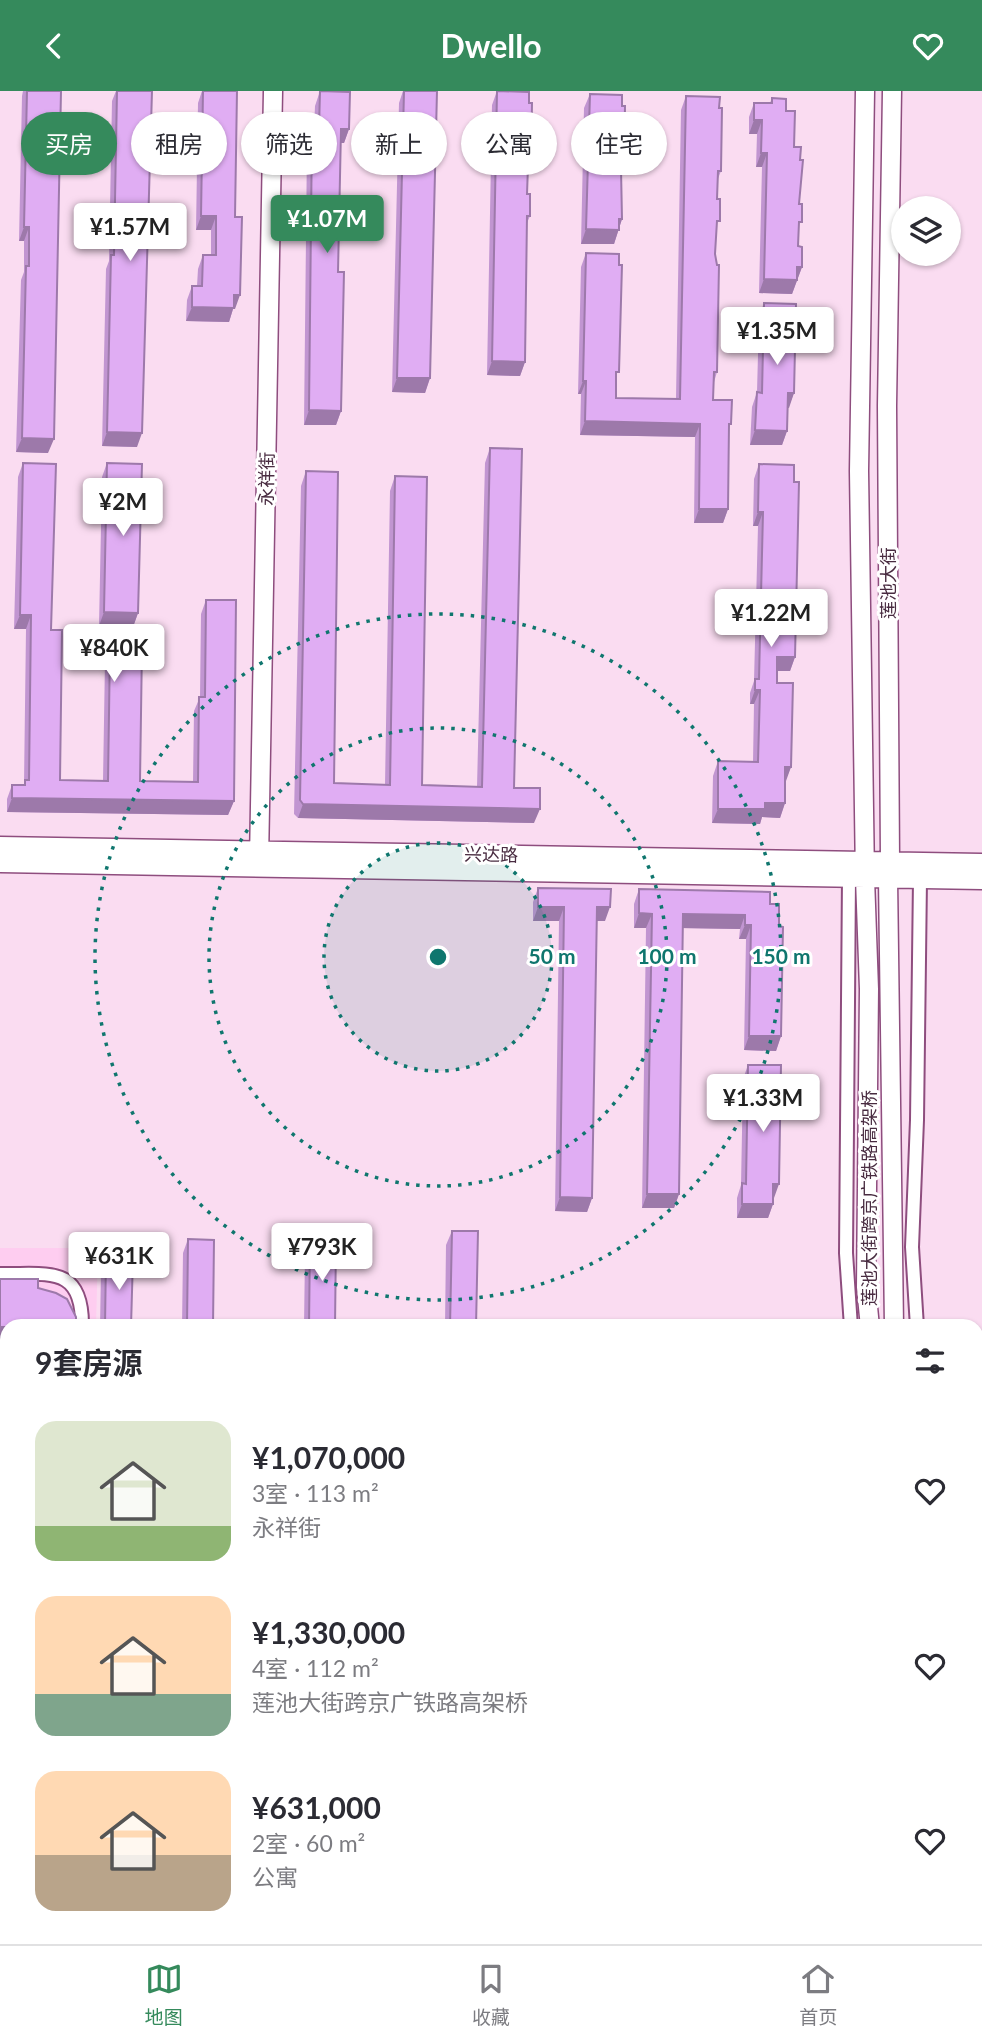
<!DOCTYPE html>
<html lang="zh">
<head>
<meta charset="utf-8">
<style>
	body { margin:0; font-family:Lato,"Noto Sans SC",sans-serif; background:#f7f7f7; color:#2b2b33; height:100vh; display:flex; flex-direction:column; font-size:26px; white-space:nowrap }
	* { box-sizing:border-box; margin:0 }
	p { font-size:23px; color:#7c7c81 }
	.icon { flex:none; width:38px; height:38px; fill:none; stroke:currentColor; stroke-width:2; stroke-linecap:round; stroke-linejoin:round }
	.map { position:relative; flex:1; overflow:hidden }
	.side { position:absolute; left:0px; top:1228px; width:984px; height:625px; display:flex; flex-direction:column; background:#fff; border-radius:21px 21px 0 0; box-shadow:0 2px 5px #0004 }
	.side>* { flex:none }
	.hud { position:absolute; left:21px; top:21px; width:942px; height:63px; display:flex; gap:14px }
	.controls { position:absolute; left:891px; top:105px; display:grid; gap:14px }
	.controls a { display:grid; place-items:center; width:70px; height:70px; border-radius:50%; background:#fff; box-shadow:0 2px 5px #0004; font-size:35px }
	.price { position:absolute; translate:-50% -60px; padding:0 16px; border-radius:7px; background:#fff; color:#222; font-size:23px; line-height:46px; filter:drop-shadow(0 2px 4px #0008) }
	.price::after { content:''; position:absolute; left:50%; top:42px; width:21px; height:16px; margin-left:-10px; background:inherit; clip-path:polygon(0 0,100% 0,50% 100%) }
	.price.on { background:#358a5c; color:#fff }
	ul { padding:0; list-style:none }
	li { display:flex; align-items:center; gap:21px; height:175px; padding:0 35px }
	li span { display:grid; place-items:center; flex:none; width:196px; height:140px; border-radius:21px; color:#555 }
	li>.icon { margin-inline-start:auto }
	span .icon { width:84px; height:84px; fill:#fffc; stroke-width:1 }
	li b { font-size:30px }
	h2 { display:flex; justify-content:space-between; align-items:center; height:84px; padding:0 35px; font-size:30px }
	.chip { padding:0 24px; border-radius:32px; background:#fff; box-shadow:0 2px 5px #0004; font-size:24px; line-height:63px }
	.chip.on { background:#358a5c; color:#fff }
	header { display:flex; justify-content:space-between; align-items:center; height:91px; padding:0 35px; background:#358a5c; color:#fff; font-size:32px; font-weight:700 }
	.dock { display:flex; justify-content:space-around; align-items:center; height:98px; border-top:2px solid #e1e1e2; background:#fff; font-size:19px; color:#7c7c81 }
	.dock a { display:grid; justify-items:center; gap:4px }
	.dock .on { color:#358a5c }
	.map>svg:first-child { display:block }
	.built { fill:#fecdf0 }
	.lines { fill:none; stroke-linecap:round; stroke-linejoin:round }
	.street-casing { stroke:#8e4d7e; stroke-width:16 }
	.secondary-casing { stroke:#8e4d7e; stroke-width:21 }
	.street { stroke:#fff; stroke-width:12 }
	.secondary { stroke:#fff; stroke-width:18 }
	.wall { fill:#c195d1 }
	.shaded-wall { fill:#9d79aa }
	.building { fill:#e0adf3; stroke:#9d79aa; stroke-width:2 }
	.ring { fill:none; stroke:#0f766e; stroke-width:3.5; stroke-dasharray:3.5 7 }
	.labels { text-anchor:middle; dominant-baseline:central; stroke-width:6; stroke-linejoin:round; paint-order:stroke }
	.street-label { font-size:18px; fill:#492c41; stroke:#fff }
	.centre { fill:#0f766e; stroke:#fff; stroke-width:3.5 }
	.ring-label { font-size:21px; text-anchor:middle; font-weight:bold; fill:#0f766e; stroke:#fff; stroke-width:6; stroke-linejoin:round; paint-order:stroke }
</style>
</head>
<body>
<header><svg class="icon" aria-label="back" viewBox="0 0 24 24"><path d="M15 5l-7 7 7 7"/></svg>Dwello<svg class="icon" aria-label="heart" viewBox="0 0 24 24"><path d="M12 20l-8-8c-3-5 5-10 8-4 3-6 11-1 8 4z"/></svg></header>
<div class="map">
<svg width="982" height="1853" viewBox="0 0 982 1853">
	<rect width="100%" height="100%" fill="#fadcf1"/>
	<path class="built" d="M 0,1157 L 98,1157 L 96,1235 L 7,1236 L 7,1824 L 0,1826 Z
		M 430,1846 L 694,1846 L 695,1853 L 371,1853 Z"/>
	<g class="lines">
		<defs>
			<path id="street" d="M 849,786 L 846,1162 L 851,1236
				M 0,1183 C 48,1184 83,1173 82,1236
				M 917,1236 L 912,1156 L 917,1029 L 920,788
				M 976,1444 L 982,1455
				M 976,1615 L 982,1626"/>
			<path id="secondary" d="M 865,0 L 859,380 L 865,787 L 869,898 L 866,1196 L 870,1236
				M 892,0 L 887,315 L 890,769 L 888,787 L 894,1236
				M 0,755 L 982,772
				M 259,770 L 273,0
				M 0,772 L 982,789
				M 976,1500 L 982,1511
				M 976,1569 L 982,1580"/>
		</defs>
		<use href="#street" class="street-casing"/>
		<use href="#secondary" class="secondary-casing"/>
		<use href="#street" class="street"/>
		<use href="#secondary" class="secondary"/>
	</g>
	<path class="wall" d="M 23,0 L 61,0 L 48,362 L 16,361 L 21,189 L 24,181 L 24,150 L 19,150 L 22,5 Z
		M 116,0 L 152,0 L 137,356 L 102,355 L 106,178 L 109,170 L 112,10 Z
		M 202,0 L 235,126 L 235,218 L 233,218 L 229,231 L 186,230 L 187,209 L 192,195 L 197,195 L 198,178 L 203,164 L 211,164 L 211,139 L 196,139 L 198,12 Z
		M 320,0 L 349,38 L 344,52 L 341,52 L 338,181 L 341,320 L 336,334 L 304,334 L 307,52 L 312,38 L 314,38 L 315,15 Z
		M 403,0 L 437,0 L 430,287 L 425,302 L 392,301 L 399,12 Z
		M 497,0 L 531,75 L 528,85 L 527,103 L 530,125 L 526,134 L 525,271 L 520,285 L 487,284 L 492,14 Z
		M 590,3 L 624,79 L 621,87 L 622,128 L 614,153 L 581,153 L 584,17 Z
		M 686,5 L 721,80 L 717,90 L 715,163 L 717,281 L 714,291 L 713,309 L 729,339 L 728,418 L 723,432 L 694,432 L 695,346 L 580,344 L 581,303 L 578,303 L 581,176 L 586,162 L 616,290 L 616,307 L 676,308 L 681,19 Z
		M 772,7 L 786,20 L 794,56 L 799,113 L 798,155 L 802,176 L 792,203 L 759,202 L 762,76 L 756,76 L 757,43 L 749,43 L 749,26 L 754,12 L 770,12 Z
		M 764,212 L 794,302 L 788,317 L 787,340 L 782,354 L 750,354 L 752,316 L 757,301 L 759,226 Z
		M 490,357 L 514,697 L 534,732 L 298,727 L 294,723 L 301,395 L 306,380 L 334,692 L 385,694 L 390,400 L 395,385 L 422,694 L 477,696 L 485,372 Z
		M 23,372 L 51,539 L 60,689 L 103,690 L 105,570 L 110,556 L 140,690 L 193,691 L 194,620 L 200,606 L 201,523 L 206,509 L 234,710 L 228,724 L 7,721 L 7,708 L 12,694 L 24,693 L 26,538 L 14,538 L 18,386 Z
		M 107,372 L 138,522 L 133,536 L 99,535 L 102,386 Z
		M 759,373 L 795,566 L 790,580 L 777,580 L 777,592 L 791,676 L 785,690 L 785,712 L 780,727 L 762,726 L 760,733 L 712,732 L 713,685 L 718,670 L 753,671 L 754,613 L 750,613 L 750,602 L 754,590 L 758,435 L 753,435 L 754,388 Z
		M 538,797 L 605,830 L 597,830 L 592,1107 L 587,1121 L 555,1120 L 559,830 L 533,830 L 533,811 Z
		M 639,798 L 770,813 L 779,835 L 781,945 L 776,960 L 744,959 L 746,848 L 739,848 L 740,838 L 683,837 L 679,1103 L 674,1117 L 642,1117 L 646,837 L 634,837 L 634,813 Z
		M 748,974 L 774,1107 L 773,1113 L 768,1127 L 737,1127 L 737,1107 L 741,1094 L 743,988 Z
		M 452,1140 L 476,1236 L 445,1236 L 446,1154 Z
		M 188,1148 L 213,1236 L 182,1236 L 183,1162 Z
		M 310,1149 L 335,1236 L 304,1236 L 305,1163 Z
		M 106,1166 L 131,1236 L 100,1236 L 101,1180 Z
		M 7,1455 L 7,1615 L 4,1615 Z"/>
	<path class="shaded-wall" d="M 754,29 L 762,29 L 757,43 L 749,43 Z
		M 341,38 L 349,38 L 344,52 L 336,52 Z
		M 761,62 L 767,62 L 762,76 L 756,76 Z
		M 201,125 L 216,125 L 211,139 L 196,139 Z
		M 619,128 L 622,128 L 614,153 L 581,153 L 586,138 Z
		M 24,136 L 29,136 L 24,150 L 19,150 Z
		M 797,176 L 802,176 L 792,203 L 759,202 L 764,188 Z
		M 234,204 L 240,204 L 235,218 L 233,218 L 229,231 L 186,230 L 192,216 Z
		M 492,270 L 525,271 L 520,285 L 487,284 Z
		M 397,287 L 430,287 L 425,302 L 392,301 Z
		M 583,290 L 586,290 L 581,303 L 578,303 Z
		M 788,302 L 794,302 L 789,317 L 783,316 Z
		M 309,319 L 341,320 L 336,334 L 304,334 Z
		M 585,330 L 700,333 L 695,346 L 580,344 Z
		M 755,339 L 787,340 L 782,354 L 750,354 Z
		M 107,341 L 142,342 L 137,356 L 102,355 Z
		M 22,347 L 54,348 L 48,362 L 16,361 Z
		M 699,418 L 728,418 L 723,432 L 694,432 Z
		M 758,421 L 763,421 L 758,435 L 753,435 Z
		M 104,521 L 138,522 L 133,536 L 99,535 Z
		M 20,524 L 31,524 L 26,538 L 14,538 Z
		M 777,566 L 795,566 L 790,580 L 772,580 Z
		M 755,599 L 760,599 L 754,613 L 750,613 Z
		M 785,676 L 791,676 L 786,690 L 780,690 Z
		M 12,707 L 234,710 L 228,724 L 7,721 Z
		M 765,712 L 785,712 L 780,727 L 762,726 L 760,733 L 712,732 L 718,718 Z
		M 303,713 L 540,718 L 534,732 L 298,727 Z
		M 538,816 L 564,816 L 559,830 L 533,830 Z
		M 597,816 L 610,816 L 605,830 L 592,830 Z
		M 639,822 L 652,823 L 646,837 L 634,837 Z
		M 683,823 L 745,824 L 740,838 L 678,837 Z
		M 745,834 L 751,834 L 746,848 L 739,848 Z
		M 749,945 L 781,945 L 776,960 L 744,959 Z
		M 773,1093 L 779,1093 L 774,1107 L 768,1107 Z
		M 647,1103 L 679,1103 L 674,1117 L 642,1117 Z
		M 560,1106 L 592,1107 L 587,1121 L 555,1120 Z
		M 742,1113 L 773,1113 L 768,1127 L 737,1127 Z
		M 0,1236 L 7,1236 L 7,1250 L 0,1250 Z
		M 0,1402 L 7,1402 L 7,1417 L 0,1416 Z
		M 0,1746 L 7,1746 L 7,1760 L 0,1760 Z
		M 7,1811 L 7,1824 L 0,1826 L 0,1814 Z
		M 800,1846 L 904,1846 L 923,1847 L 920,1853 L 798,1853 Z"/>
	<path class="building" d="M 27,0 L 61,0 L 54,348 L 22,347 L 26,175 L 29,175 L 29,136 L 24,136 Z
		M 117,0 L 152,0 L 142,342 L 107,341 L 111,164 L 114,164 Z
		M 203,0 L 237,0 L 235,126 L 242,126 L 240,204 L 234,204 L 234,217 L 192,216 L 192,195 L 202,195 L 203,164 L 216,164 L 216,125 L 201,125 Z
		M 320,0 L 350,1 L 349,38 L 341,38 L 338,181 L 344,181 L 341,320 L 309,319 L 312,38 L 319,38 Z
		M 404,0 L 437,0 L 430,287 L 397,287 Z
		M 497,0 L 529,1 L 529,12 L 532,12 L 531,75 L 528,75 L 527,103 L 530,103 L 530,125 L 527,125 L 525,271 L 492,270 Z
		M 590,3 L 622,4 L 622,15 L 625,15 L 624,79 L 621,78 L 622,128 L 619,128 L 619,139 L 586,138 Z
		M 686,5 L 720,6 L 719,17 L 722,17 L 721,80 L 718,80 L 717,108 L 720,108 L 720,130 L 717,130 L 715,163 L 717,174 L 719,174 L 717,281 L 714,281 L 713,309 L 732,309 L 731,333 L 729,333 L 728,418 L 699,418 L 700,333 L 585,330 L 586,290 L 583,290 L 586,162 L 619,163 L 619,174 L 622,174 L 619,281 L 616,281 L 616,307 L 680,308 Z
		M 772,7 L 786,8 L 786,20 L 795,20 L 794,56 L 801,56 L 800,69 L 803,69 L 799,113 L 802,113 L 802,131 L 799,131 L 798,155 L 802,156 L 802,176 L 797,176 L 797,189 L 764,188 L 767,62 L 761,62 L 762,29 L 754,29 L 754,12 L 772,12 Z
		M 764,212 L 796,213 L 794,302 L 788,302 L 787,340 L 755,339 L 757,301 L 762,302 Z
		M 490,357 L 522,358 L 514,697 L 540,697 L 540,718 L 303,713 L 300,709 L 306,380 L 338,381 L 334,692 L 390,694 L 395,385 L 427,386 L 422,694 L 482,696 Z
		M 23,372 L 56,373 L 51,539 L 62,539 L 60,689 L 108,690 L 110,556 L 142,556 L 140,690 L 198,691 L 199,606 L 205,606 L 206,509 L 236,509 L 234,710 L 12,707 L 12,694 L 25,694 L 25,689 L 29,689 L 31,524 L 20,524 Z
		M 107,372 L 142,373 L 138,522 L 104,521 Z
		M 759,373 L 794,374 L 794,391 L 799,391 L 795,566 L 777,566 L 777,592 L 793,592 L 791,676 L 785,676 L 785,712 L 765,712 L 765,718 L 718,718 L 718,670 L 758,671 L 760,599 L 755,599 L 755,588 L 759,588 L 763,421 L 758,421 Z
		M 538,797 L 611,798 L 610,816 L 597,816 L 592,1107 L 560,1106 L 564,816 L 538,816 Z
		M 639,798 L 770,801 L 770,813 L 779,813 L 779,835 L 783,836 L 781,945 L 749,945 L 751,834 L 745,834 L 745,824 L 683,823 L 679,1103 L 647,1103 L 652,823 L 639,822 Z
		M 748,974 L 781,974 L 779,1093 L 773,1093 L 773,1113 L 742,1113 L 742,1092 L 746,1093 Z
		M 452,1140 L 478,1140 L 476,1236 L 450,1236 Z
		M 188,1148 L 214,1149 L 213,1236 L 187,1236 Z
		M 310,1149 L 336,1149 L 335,1236 L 309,1236 Z
		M 106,1166 L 133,1166 L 131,1236 L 105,1236 Z
		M 0,1188 L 38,1188 L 38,1197 L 56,1202 L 67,1208 L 76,1226 L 76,1236 L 0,1236 Z
		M 0,1261 L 7,1261 L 7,1402 L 0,1402 Z
		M 0,1617 L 7,1617 L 7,1746 L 0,1746 Z
		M 0,1766 L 7,1768 L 7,1811 L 0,1814 Z"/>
	<circle cx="438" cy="866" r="114" fill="#0f766e" fill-opacity=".12"/>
	<g class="ring">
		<circle cx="438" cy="866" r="114"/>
		<circle cx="438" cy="866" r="229"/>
		<circle cx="438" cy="866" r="343"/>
	</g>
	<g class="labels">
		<g class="street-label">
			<text transform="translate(266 388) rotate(-89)">永祥街</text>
			<text transform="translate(888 492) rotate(-90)">莲池大街</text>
			<text transform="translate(491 763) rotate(1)">兴达路</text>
			<text transform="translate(869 1107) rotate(-90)">莲池大街跨京广铁路高架桥</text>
		</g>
	</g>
	<circle cx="438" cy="866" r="10" class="centre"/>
	<g class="ring-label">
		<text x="552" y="873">50 m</text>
		<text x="667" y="873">100 m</text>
		<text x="781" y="873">150 m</text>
	</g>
</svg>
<div class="controls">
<a><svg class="icon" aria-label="layers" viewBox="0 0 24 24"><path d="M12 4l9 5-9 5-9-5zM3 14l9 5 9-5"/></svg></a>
</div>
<b class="price on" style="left:327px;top:164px">¥1.07M</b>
<b class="price" style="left:130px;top:172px">¥1.57M</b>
<b class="price" style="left:777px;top:276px">¥1.35M</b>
<b class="price" style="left:123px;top:447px">¥2M</b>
<b class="price" style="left:771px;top:558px">¥1.22M</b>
<b class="price" style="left:114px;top:593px">¥840K</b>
<b class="price" style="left:763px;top:1043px">¥1.33M</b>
<b class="price" style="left:322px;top:1192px">¥793K</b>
<b class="price" style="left:119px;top:1201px">¥631K</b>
<div class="hud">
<a class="chip on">买房</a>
<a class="chip">租房</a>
<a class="chip">筛选</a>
<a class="chip">新上</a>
<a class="chip">公寓</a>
<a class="chip">住宅</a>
</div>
<section class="side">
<h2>9套房源<svg class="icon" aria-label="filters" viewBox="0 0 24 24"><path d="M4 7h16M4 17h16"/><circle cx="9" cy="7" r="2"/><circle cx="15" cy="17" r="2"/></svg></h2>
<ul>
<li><span style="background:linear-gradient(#dfe7d0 75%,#8fb573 0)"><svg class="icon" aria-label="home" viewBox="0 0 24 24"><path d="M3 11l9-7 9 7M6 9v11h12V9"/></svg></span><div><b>¥1,070,000</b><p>3室 · 113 m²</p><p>永祥街</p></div><svg class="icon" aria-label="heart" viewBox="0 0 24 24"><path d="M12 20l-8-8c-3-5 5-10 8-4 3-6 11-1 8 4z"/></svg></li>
<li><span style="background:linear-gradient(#ffd9b3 70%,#7fa58c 0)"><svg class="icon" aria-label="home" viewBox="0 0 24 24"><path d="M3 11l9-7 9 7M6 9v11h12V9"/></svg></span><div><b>¥1,330,000</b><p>4室 · 112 m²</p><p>莲池大街跨京广铁路高架桥</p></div><svg class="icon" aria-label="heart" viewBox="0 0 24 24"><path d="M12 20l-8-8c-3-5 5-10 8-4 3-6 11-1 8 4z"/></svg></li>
<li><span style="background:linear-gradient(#ffd9b3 60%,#b9a48a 0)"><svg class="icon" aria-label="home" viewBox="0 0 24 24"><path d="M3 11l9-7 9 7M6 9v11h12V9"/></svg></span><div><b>¥631,000</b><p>2室 · 60 m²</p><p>公寓</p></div><svg class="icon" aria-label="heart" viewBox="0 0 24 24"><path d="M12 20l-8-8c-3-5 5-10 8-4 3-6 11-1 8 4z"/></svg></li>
</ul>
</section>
</div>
<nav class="dock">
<a class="on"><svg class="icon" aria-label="map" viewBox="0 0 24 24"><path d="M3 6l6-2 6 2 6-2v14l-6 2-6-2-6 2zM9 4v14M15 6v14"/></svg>地图</a>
<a><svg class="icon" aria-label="saved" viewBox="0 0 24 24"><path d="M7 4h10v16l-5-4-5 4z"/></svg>收藏</a>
<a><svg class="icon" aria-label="home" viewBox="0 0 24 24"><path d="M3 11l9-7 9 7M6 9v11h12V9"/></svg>首页</a>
</nav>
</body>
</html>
